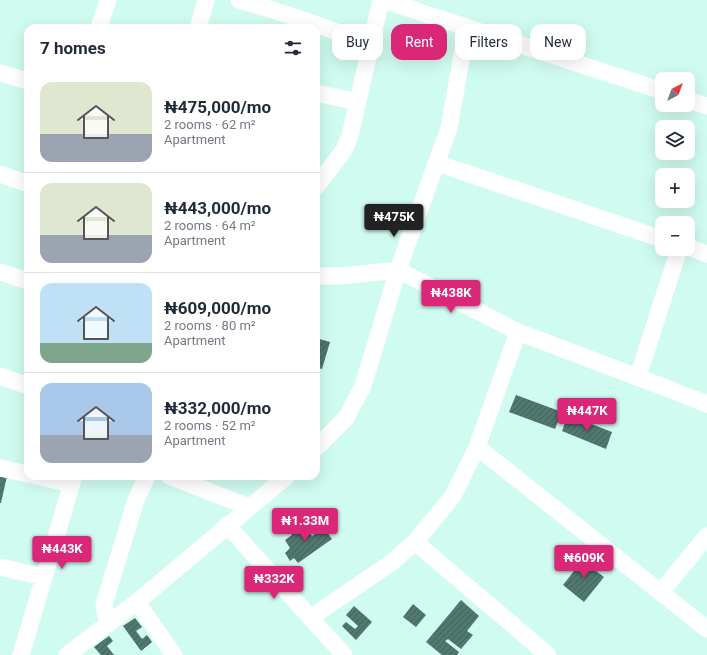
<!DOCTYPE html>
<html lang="en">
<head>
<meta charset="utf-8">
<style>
	body { margin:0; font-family:Roboto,sans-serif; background:#f6f6f7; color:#1f2937; height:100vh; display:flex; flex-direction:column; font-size:15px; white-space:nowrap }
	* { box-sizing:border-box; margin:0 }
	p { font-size:13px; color:#747a83 }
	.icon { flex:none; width:22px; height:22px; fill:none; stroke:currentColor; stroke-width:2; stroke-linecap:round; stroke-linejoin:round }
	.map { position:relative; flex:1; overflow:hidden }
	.side { position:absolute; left:24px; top:24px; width:296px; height:456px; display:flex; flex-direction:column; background:#fff; border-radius:12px; box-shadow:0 4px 16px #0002 }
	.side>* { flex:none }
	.hud { position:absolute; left:332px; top:24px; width:315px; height:36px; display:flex; gap:8px }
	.needle { width:26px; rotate:41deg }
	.fabs { position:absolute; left:655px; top:72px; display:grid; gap:8px }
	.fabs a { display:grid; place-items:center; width:40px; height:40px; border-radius:8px; background:#fff; box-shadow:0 4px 16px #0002; font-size:20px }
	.price { position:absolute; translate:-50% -34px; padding:0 9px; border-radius:4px; background:#db2777; color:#fff; font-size:13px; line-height:26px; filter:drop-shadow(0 1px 2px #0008) }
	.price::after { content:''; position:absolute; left:50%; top:24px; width:12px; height:9px; margin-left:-6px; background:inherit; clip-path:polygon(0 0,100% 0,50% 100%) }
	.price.selected { background:#222; color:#fff }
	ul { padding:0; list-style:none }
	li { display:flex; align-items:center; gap:12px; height:100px; padding:0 16px }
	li+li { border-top:1px solid #e0e1e3 }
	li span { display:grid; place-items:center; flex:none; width:112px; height:80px; border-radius:12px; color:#555 }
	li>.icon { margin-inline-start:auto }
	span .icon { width:48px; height:48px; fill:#fffc; stroke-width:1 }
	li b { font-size:17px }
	h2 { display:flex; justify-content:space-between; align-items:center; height:48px; padding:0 16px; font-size:17px }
	.pill { padding:0 14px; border-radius:12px; background:#fff; box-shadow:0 4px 16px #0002; font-size:14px; line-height:36px }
	.pill.selected { background:#db2777; color:#fff }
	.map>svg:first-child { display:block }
	.building { fill:url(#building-hatch) }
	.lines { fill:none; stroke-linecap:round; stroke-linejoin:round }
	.street { stroke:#fff; stroke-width:17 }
</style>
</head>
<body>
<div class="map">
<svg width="707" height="655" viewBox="0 0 707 655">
	<defs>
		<pattern id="building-hatch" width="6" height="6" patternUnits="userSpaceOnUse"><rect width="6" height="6" fill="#50786e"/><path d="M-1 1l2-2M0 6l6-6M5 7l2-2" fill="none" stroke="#41625a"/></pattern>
	</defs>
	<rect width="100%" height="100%" fill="#d0fbf0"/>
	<path class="building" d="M 316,338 L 330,342 L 322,369 L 316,367 Z
		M 516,395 L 562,412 L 555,429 L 509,412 Z
		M 568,415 L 612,432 L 606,449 L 562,431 Z
		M 0,474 L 7,476 L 1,503 L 0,503 Z
		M 302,522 L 312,536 L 324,528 L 332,539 L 298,563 L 294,558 L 290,561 L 285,553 L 290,548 L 285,540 L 292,535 L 289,531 Z
		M 589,552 L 595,557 L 588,565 L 604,577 L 584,602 L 563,585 Z
		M 461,600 L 479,616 L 467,631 L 473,635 L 461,649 L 448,639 L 445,641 L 459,652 L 457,655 L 442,655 L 426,642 Z
		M 413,604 L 426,615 L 416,627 L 403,617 Z
		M 354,606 L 372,622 L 356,640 L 342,626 L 346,622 L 355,629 L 358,626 L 346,615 Z
		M 135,618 L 142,627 L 136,631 L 142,639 L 147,635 L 152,642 L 141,651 L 123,626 Z
		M 109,636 L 113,641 L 107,646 L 114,655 L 101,655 L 94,647 Z"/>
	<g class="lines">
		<path class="street" d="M 239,0 C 284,13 327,27 370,45
			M 383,0 L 662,91
			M 99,28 L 108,0
			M 198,28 L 206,0
			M 0,73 L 28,81
			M 316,93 L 358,102
			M 688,100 L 707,106
			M 437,163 L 662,239
			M 0,174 L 28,184
			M 316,187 L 344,150 L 350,136 L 381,0
			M 688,247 L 707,254
			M 0,272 L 28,281
			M 316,276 L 341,276 L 398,270 L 518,332 L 661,386 L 707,404
			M 0,376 L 28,386
			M 638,377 L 679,249
			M 477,447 L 707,629
			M 316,448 L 346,418 L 363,386 L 398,270 L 449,128 L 467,27
			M 0,468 L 28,474
			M 36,476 L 71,484
			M 169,476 L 249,507
			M 227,525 L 344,655
			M 415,542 L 548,655
			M 0,567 L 44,577
			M 661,592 L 707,536
			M 137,602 L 174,655
			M 310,618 L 391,563 L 415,542 L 453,496 L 477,447 L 518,332
			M 108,624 L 104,607 L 105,601 L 136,500 L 147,476
			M 21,655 L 74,476
			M 67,655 L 137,602 L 287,476"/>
	</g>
</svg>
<div class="fabs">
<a><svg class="needle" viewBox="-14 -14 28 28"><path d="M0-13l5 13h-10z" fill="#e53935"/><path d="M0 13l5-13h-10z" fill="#747a83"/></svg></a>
<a><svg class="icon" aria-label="layers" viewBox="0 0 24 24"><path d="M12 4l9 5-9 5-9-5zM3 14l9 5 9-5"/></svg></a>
<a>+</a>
<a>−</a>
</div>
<b class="price selected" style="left:394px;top:238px">₦475K</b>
<b class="price" style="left:451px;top:314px">₦438K</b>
<b class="price" style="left:587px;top:432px">₦447K</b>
<b class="price" style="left:305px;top:542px">₦1.33M</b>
<b class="price" style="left:62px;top:570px">₦443K</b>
<b class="price" style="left:584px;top:579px">₦609K</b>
<b class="price" style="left:274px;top:600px">₦332K</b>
<div class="hud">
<a class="pill">Buy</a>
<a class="pill selected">Rent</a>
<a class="pill">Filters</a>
<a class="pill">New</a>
</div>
<section class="side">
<h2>7 homes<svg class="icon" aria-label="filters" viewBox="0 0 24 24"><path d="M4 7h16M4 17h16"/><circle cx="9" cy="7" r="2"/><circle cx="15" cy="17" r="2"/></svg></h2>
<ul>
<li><span style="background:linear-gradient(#dfe7d0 65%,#9aa5b1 0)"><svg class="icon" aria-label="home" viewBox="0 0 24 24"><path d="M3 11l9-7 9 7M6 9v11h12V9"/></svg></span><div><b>₦475,000/mo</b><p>2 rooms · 62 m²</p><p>Apartment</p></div></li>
<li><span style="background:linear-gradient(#dfe7d0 65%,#9aa5b1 0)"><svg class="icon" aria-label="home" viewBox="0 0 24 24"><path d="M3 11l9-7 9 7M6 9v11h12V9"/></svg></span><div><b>₦443,000/mo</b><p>2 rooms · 64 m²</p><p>Apartment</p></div></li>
<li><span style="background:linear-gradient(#bfe0f5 75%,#7fa58c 0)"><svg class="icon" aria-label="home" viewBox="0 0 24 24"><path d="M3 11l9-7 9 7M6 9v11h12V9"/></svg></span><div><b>₦609,000/mo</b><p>2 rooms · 80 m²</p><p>Apartment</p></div></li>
<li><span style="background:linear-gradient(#a9c7e8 65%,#9aa5b1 0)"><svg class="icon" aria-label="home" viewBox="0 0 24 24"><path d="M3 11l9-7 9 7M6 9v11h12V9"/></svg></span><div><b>₦332,000/mo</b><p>2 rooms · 52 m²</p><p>Apartment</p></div></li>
</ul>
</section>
</div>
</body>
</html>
